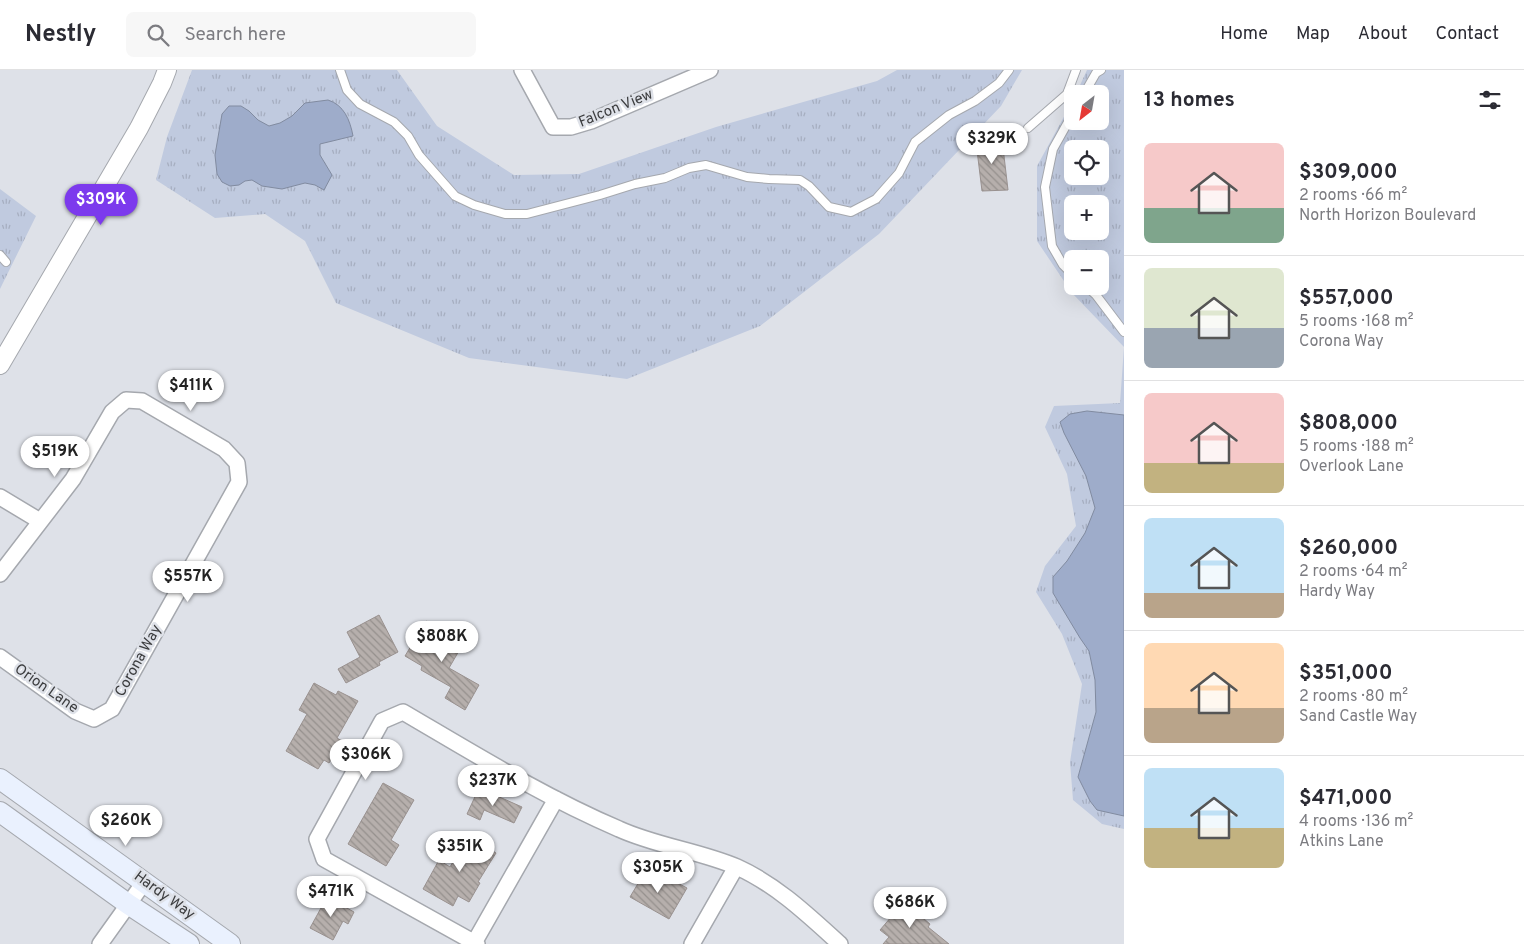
<!DOCTYPE html>
<html lang="en">
<head>
<meta charset="utf-8">
<style>
	body { margin:0; font-family:Overpass,sans-serif; background:#f7f7f7; color:#2b2b33; height:100vh; display:flex; flex-direction:column; font-size:19px; white-space:nowrap }
	* { box-sizing:border-box; margin:0 }
	p { font-size:16px; color:#7c7c81 }
	.icon { flex:none; width:28px; height:28px; fill:none; stroke:currentColor; stroke-width:2; stroke-linecap:round; stroke-linejoin:round }
	.map { position:relative; flex:1; overflow:hidden }
	.sheet { display:flex; flex-direction:column; background:#fff; width:400px }
	.sheet>* { flex:none }
	.needle { width:32px; rotate:211deg }
	.fabs { position:absolute; left:1064px; top:15px; display:grid; gap:10px }
	.fabs a { display:grid; place-items:center; width:45px; height:45px; border-radius:8px; background:#fff; box-shadow:0 5px 20px #0002; font-size:25px }
	.price { position:absolute; translate:-50% -42px; padding:0 11px; border-radius:18px; background:#fff; color:#222; font-size:16px; line-height:32px; filter:drop-shadow(0 1px 2px #0008) }
	.price::after { content:''; position:absolute; left:50%; top:30px; width:15px; height:11px; margin-left:-8px; background:inherit; clip-path:polygon(0 0,100% 0,50% 100%) }
	.price.selected { background:#7c3aed; color:#fff }
	ul { padding:0; list-style:none }
	li { display:flex; align-items:center; gap:15px; height:125px; padding:0 20px }
	li+li { border-top:1px solid #e1e1e2 }
	li span { display:grid; place-items:center; flex:none; width:140px; height:100px; border-radius:8px; color:#555 }
	li>.icon { margin-inline-start:auto }
	span .icon { width:60px; height:60px; fill:#fffc; stroke-width:1 }
	li b { font-size:21px }
	h2 { display:flex; justify-content:space-between; align-items:center; height:60px; padding:0 20px; font-size:21px }
	header { display:flex; align-items:center; gap:30px; box-sizing:border-box; height:70px; padding:0 25px; background:#fff; border-bottom:1px solid #e1e1e2 }
	header strong { font-size:24px }
	nav { display:flex; gap:28px; margin-inline-start:auto; font-size:18px }
	.search { width:350px; height:45px; background:#f7f7f7; display:flex; align-items:center; gap:12px; box-sizing:border-box; padding:0 18px; border-radius:8px; color:#7c7c81; font-size:19px }
	main { display:flex; flex:1; min-height:0 }
	.map>svg:first-child { display:block }
	.grass { fill:url(#grass-tufts); fill-rule:evenodd }
	.water { fill:#9eacca; stroke:#818ba0 }
	.building { fill:url(#building-back-hatch); stroke:#99918f }
	.lines { fill:none; stroke-linecap:round; stroke-linejoin:round }
	.service-casing { stroke:#a5a8ae; stroke-width:10 }
	.minor-casing { stroke:#a5a8ae; stroke-width:18 }
	.tertiary-casing { stroke:#a5a8ae; stroke-width:20 }
	.secondary-casing { stroke:#a5a8ae; stroke-width:22 }
	.service { stroke:#fff; stroke-width:8 }
	.minor { stroke:#fff; stroke-width:15 }
	.tertiary { stroke:#fff; stroke-width:18 }
	.secondary { stroke:#eaf1fe; stroke-width:20 }
	.labels { text-anchor:middle; dominant-baseline:central; stroke-width:5; stroke-linejoin:round; paint-order:stroke }
	.street-label { font-size:15px; fill:#3c3d3f; stroke:#dee1e8 }
</style>
</head>
<body>
<header>
<strong>Nestly</strong>
<div class="search"><svg class="icon" aria-label="search" viewBox="0 0 24 24"><circle cx="10" cy="10" r="6"/><path d="M15 15l6 6"/></svg>Search here</div>
<nav><a>Home</a><a>Map</a><a>About</a><a>Contact</a></nav>
</header>
<main>
<div class="map">
<svg width="1124" height="874" viewBox="0 0 1124 874">
	<defs>
		<pattern id="grass-tufts" width="24" height="20" patternUnits="userSpaceOnUse" patternTransform="scale(1.25)"><rect width="24" height="20" fill="#c0cadf"/><path d="M3 7l-1-3M5 7V3M7 7l1-3M15 17l-1-3M17 17v-4M19 17l1-3" fill="none" stroke="#a6aec0"/></pattern>
		<pattern id="building-back-hatch" width="6" height="6" patternUnits="userSpaceOnUse" patternTransform="scale(1.25)"><rect width="6" height="6" fill="#b6afac"/><path d="M-1 5l2 2M0 0l6 6M5-1l2 2" fill="none" stroke="#95908d"/></pattern>
	</defs>
	<rect width="100%" height="100%" fill="#dee1e8"/>
	<path class="grass" d="M 192,0 L 397,0 L 437,56 L 514,105 L 579,104 L 716,57 L 877,11 L 897,0 L 1022,0 L 1001,36 L 879,164 L 760,256 L 627,309 L 469,288 L 336,233 L 305,171 L 265,144 L 215,148 L 156,110 L 167,67 Z
		M 1087,0 L 1124,0 L 1124,759 L 1102,754 L 1073,730 L 1070,692 L 1082,614 L 1062,564 L 1036,522 L 1045,496 L 1076,456 L 1067,404 L 1045,357 L 1054,336 L 1120,333 L 1124,277 L 1072,223 L 1037,171 L 1037,96 L 1072,32 L 1072,51 L 1100,51 L 1100,24 L 1076,24 ZM 1072,79 L 1100,79 L 1100,106 L 1072,106 ZM 1072,134 L 1100,134 L 1100,161 L 1072,161 ZM 1072,189 L 1100,189 L 1100,216 L 1072,216 Z
		M 0,119 L 36,146 L 0,219 Z"/>
	<path class="water" d="M 328,30 C 344,35 350,50 353,66 L 320,74 L 320,85 L 332,105 L 324,120 L 315,115 L 305,113 L 282,119 L 262,116 L 252,110 L 245,111 L 239,115 L 230,116 L 222,112 L 217,104 L 215,85 L 222,44 L 229,36 L 241,36 L 249,41 L 258,50 L 269,56 L 280,53 L 292,46 L 305,33 Z
		M 1087,341 L 1124,345 L 1124,746 L 1097,740 L 1090,731 L 1078,707 L 1096,642 L 1095,610 L 1089,581 L 1080,568 L 1053,523 L 1053,507 L 1067,491 L 1085,463 L 1095,438 L 1086,406 L 1064,363 L 1060,352 L 1070,344 Z"/>
	<path class="building" d="M 1002,69 L 1008,120 L 982,121 L 976,72 Z
		M 379,545 L 398,582 L 379,592 L 380,595 L 346,613 L 338,599 L 360,587 L 347,562 Z
		M 426,551 L 463,574 L 449,598 L 479,615 L 465,640 L 445,628 L 451,617 L 421,600 L 422,596 L 405,586 Z
		M 314,613 L 336,625 L 338,621 L 358,631 L 337,668 L 342,671 L 329,693 L 324,690 L 318,699 L 286,681 L 307,644 L 299,640 Z
		M 383,713 L 414,730 L 391,770 L 399,775 L 386,796 L 348,774 Z
		M 479,718 L 522,737 L 514,753 L 484,740 L 480,750 L 467,744 Z
		M 468,766 L 496,783 L 478,812 L 480,813 L 469,832 L 458,826 L 453,836 L 423,819 L 439,790 L 450,797 Z
		M 646,800 L 670,814 L 672,810 L 687,818 L 669,849 L 630,827 Z
		M 327,827 L 354,842 L 348,854 L 343,851 L 333,870 L 310,858 Z
		M 904,832 L 930,854 L 928,857 L 949,874 L 883,874 L 889,867 L 880,860 Z"/>
	<g class="lines">
		<defs>
			<path id="service" d="M 340,0 L 347,20 L 360,34 L 394,52 L 408,66 L 419,85 L 455,126 L 474,135 L 505,144 L 527,144 L 600,125 L 635,114 L 665,108 L 689,98 L 706,95 L 747,107 L 769,109 L 800,110 L 809,116 L 829,137 L 851,142 L 876,129 L 899,103 L 915,72 L 949,45 L 975,31 L 999,13 L 1009,0
				M 1084,24 L 1096,3 L 1101,0
				M 1072,45 L 1053,79 L 1045,117 L 1052,176 L 1063,195 L 1072,204
				M 1028,58 L 1067,24 L 1076,0
				M 0,185 L 6,192
				M 1086,216 L 1096,225 L 1124,262"/>
			<path id="minor" d="M 522,0 L 553,57 L 571,57 L 591,51 L 710,0
				M 0,427 L 40,451
				M 0,504 L 73,409 L 112,342 L 126,330 L 142,331 L 224,379 L 237,393 L 239,412 L 112,639 L 94,649 L 75,641 L 0,587
				M 474,873 L 556,729
				M 100,874 L 145,811
				M 477,874 L 324,789 L 317,769 L 382,651 L 403,642 C 473,683 544,727 619,759 C 656,776 700,781 737,797 C 777,815 809,846 840,874
				M 692,874 L 736,797"/>
			<path id="tertiary" d="M 0,295 L 139,58 L 162,13 L 167,0"/>
			<path id="secondary" d="M 0,709 L 230,874
				M 0,742 L 128,834 L 189,874"/>
		</defs>
		<use href="#service" class="service-casing"/>
		<use href="#minor" class="minor-casing"/>
		<use href="#tertiary" class="tertiary-casing"/>
		<use href="#secondary" class="secondary-casing"/>
		<use href="#service" class="service"/>
		<use href="#minor" class="minor"/>
		<use href="#tertiary" class="tertiary"/>
		<use href="#secondary" class="secondary"/>
	</g>
	<g class="labels">
		<g class="street-label">
			<text transform="translate(616 39) rotate(-22)">Falcon View</text>
			<text transform="translate(139 591) rotate(-61)">Corona Way</text>
			<text transform="translate(46 619) rotate(35)">Orion Lane</text>
			<text transform="translate(164 826) rotate(36)">Hardy Way</text>
		</g>
	</g>
</svg>
<div class="fabs">
<a><svg class="needle" viewBox="-14 -14 28 28"><path d="M0-13l5 13h-10z" fill="#e53935"/><path d="M0 13l5-13h-10z" fill="#7c7c81"/></svg></a>
<a><svg class="icon" aria-label="locate" viewBox="0 0 24 24"><circle cx="12" cy="12" r="6"/><path d="M12 2v4M12 18v4M2 12h4M18 12h4"/></svg></a>
<a>+</a>
<a>−</a>
</div>
<b class="price" style="left:992px;top:95px">$329K</b>
<b class="price selected" style="left:101px;top:156px">$309K</b>
<b class="price" style="left:191px;top:342px">$411K</b>
<b class="price" style="left:55px;top:408px">$519K</b>
<b class="price" style="left:188px;top:533px">$557K</b>
<b class="price" style="left:442px;top:593px">$808K</b>
<b class="price" style="left:366px;top:711px">$306K</b>
<b class="price" style="left:493px;top:737px">$237K</b>
<b class="price" style="left:126px;top:777px">$260K</b>
<b class="price" style="left:460px;top:803px">$351K</b>
<b class="price" style="left:658px;top:824px">$305K</b>
<b class="price" style="left:331px;top:848px">$471K</b>
<b class="price" style="left:910px;top:859px">$686K</b>
</div>
<section class="sheet">
<h2>13 homes<svg class="icon" aria-label="filters" viewBox="0 0 24 24"><path d="M4 7h16M4 17h16"/><circle cx="9" cy="7" r="2"/><circle cx="15" cy="17" r="2"/></svg></h2>
<ul>
<li><span style="background:linear-gradient(#f6c9c9 65%,#7fa58c 0)"><svg class="icon" aria-label="home" viewBox="0 0 24 24"><path d="M3 11l9-7 9 7M6 9v11h12V9"/></svg></span><div><b>$309,000</b><p>2 rooms · 66 m²</p><p>North Horizon Boulevard</p></div></li>
<li><span style="background:linear-gradient(#dfe7d0 60%,#9aa5b1 0)"><svg class="icon" aria-label="home" viewBox="0 0 24 24"><path d="M3 11l9-7 9 7M6 9v11h12V9"/></svg></span><div><b>$557,000</b><p>5 rooms · 168 m²</p><p>Corona Way</p></div></li>
<li><span style="background:linear-gradient(#f6c9c9 70%,#c2b280 0)"><svg class="icon" aria-label="home" viewBox="0 0 24 24"><path d="M3 11l9-7 9 7M6 9v11h12V9"/></svg></span><div><b>$808,000</b><p>5 rooms · 188 m²</p><p>Overlook Lane</p></div></li>
<li><span style="background:linear-gradient(#bfe0f5 75%,#b9a48a 0)"><svg class="icon" aria-label="home" viewBox="0 0 24 24"><path d="M3 11l9-7 9 7M6 9v11h12V9"/></svg></span><div><b>$260,000</b><p>2 rooms · 64 m²</p><p>Hardy Way</p></div></li>
<li><span style="background:linear-gradient(#ffd9b3 65%,#b9a48a 0)"><svg class="icon" aria-label="home" viewBox="0 0 24 24"><path d="M3 11l9-7 9 7M6 9v11h12V9"/></svg></span><div><b>$351,000</b><p>2 rooms · 80 m²</p><p>Sand Castle Way</p></div></li>
<li><span style="background:linear-gradient(#bfe0f5 60%,#c2b280 0)"><svg class="icon" aria-label="home" viewBox="0 0 24 24"><path d="M3 11l9-7 9 7M6 9v11h12V9"/></svg></span><div><b>$471,000</b><p>4 rooms · 136 m²</p><p>Atkins Lane</p></div></li>
</ul>
</section>
</main>
</body>
</html>
